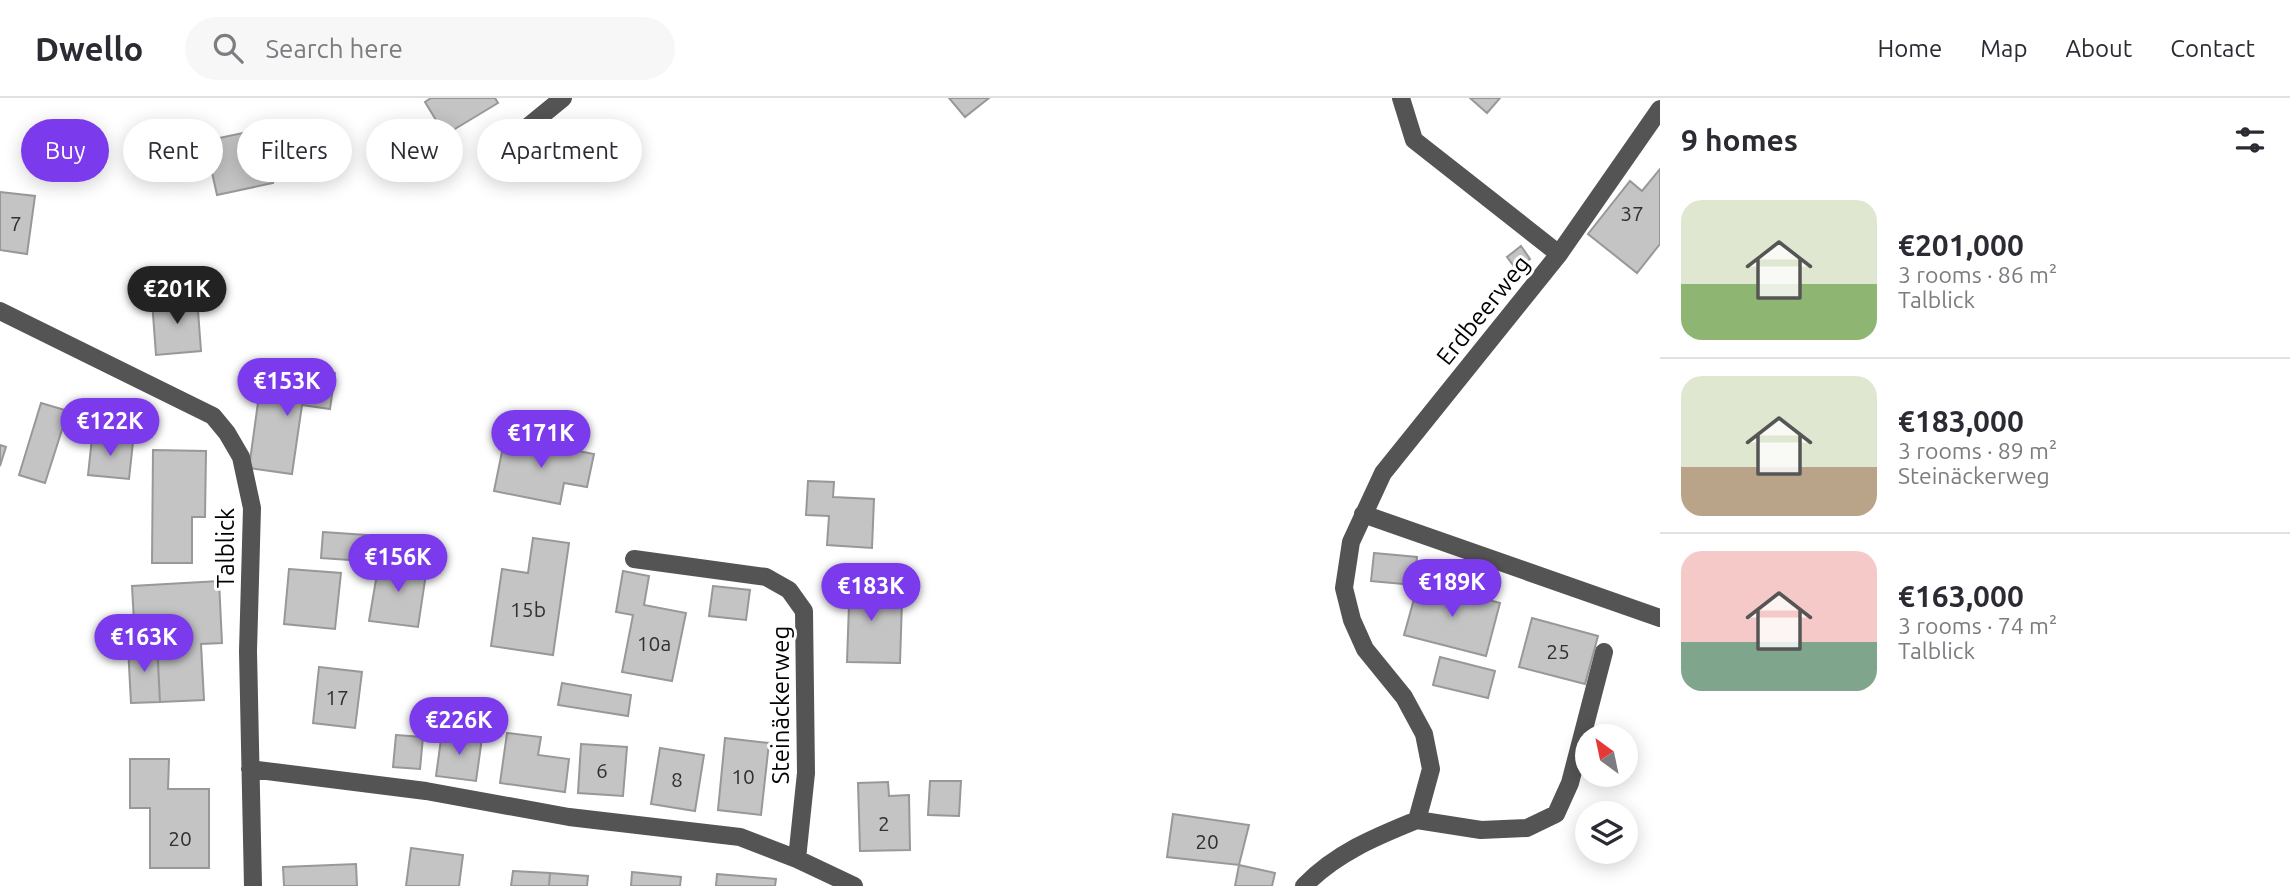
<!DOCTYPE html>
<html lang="en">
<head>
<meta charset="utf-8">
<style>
	body { margin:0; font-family:Ubuntu,sans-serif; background:#f7f7f7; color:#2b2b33; height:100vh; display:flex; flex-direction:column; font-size:26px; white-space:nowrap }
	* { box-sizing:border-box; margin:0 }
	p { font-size:23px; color:#7c7c81 }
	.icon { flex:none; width:38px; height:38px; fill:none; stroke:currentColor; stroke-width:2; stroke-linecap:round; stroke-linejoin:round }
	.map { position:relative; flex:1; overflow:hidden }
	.side { display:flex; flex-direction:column; background:#fff; width:630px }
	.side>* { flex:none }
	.banner { position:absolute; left:21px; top:21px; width:665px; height:63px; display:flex; gap:14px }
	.needle { width:46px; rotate:327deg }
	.controls { position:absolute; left:1575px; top:626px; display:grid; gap:14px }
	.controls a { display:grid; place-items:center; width:63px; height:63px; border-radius:50%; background:#fff; box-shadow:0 4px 18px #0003; font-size:35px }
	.price { position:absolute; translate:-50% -60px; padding:0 16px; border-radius:24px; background:#7c3aed; color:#fff; font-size:23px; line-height:46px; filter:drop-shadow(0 2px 4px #0008) }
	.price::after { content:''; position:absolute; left:50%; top:42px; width:21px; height:16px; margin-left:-10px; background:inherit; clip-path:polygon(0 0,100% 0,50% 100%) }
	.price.active { background:#222; color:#fff }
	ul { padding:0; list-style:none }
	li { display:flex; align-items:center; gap:21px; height:175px; padding:0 21px }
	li+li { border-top:2px solid #e1e1e2 }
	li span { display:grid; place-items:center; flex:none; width:196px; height:140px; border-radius:21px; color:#555 }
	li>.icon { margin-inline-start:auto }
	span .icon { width:84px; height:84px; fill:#fffc; stroke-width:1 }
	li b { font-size:30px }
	h2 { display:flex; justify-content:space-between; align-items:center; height:84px; padding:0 21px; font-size:30px }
	.tag { padding:0 24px; border-radius:32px; background:#fff; box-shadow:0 4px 18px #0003; font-size:24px; line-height:63px }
	.tag.active { background:#7c3aed; color:#fff }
	header { display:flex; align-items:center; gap:42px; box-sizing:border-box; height:98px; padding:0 35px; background:#fff; border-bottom:2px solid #e1e1e2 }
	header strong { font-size:33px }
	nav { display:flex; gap:38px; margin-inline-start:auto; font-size:24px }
	.search { width:490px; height:63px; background:#f7f7f7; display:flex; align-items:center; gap:18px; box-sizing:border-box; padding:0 24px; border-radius:38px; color:#7c7c81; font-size:26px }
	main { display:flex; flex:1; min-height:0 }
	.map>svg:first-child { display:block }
	.building { fill:#c4c4c4; stroke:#989898; stroke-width:2 }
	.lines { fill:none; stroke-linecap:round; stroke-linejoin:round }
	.minor { stroke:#545454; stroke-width:18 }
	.labels { text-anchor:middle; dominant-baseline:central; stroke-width:6; stroke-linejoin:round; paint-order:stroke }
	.number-label { font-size:21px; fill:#313131 }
	.street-label { font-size:24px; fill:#000; stroke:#fff }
</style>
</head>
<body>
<header>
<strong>Dwello</strong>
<div class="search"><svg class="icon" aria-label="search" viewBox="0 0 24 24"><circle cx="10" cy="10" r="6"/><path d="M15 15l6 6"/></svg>Search here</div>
<nav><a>Home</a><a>Map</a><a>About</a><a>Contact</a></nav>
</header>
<main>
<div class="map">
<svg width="1660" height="788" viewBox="0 0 1660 788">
	<rect width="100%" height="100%" fill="#fff"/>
	<path class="building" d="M 431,0 L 495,0 L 498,5 L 445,37 L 425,4 Z
		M 949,0 L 989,0 L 965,19 Z
		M 1470,0 L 1500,0 L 1487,15 Z
		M 262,31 L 273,85 L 217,97 L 205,43 Z
		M 1660,71 L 1660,146 L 1637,175 L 1588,136 L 1630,83 L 1642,93 Z
		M 0,94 L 35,98 L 27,156 L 0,152 Z
		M 1521,148 L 1530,161 L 1516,171 L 1507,159 Z
		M 197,199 L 201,253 L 156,257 L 152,203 Z
		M 291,269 L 335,275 L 330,311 L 302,307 L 292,376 L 249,370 L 260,290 L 288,294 Z
		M 41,305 L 68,313 L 45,385 L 19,377 Z
		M 505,339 L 594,356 L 587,389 L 564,385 L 560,406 L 494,393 Z
		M 92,340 L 133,344 L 129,381 L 88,377 Z
		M 0,347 L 6,349 L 0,368 Z
		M 153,352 L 206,353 L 205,419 L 192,419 L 192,465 L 152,465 Z
		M 808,383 L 834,384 L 833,399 L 874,401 L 872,450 L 827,447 L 829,418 L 806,417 Z
		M 323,434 L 381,438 L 379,464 L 321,460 Z
		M 533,440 L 569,445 L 553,557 L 491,548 L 502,471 L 528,475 Z
		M 1374,455 L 1417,459 L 1414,487 L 1371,483 Z
		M 379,464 L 427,469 L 418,529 L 369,523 Z
		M 289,471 L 341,475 L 335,531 L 284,526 Z
		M 623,473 L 649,478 L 644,507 L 686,515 L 672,583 L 622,574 L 633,517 L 616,514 Z
		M 843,478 L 876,479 L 876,502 L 902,503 L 900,565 L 847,564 L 849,506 L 842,506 Z
		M 219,483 L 222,545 L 201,546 L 204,602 L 160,604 L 156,523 L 134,524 L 132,488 Z
		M 1419,483 L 1500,505 L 1486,558 L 1404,537 Z
		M 713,488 L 750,492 L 746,522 L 709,518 Z
		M 1532,520 L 1598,538 L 1585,586 L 1519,569 Z
		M 157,548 L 160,604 L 131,605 L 128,549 Z
		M 1440,559 L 1495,573 L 1488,600 L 1433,587 Z
		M 319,569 L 362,574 L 355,630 L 313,625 Z
		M 562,585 L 631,597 L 628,618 L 558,607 Z
		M 442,634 L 482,640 L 476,683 L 436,678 Z
		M 507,635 L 541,639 L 538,657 L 569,661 L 565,694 L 500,685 Z
		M 396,637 L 423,639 L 420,671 L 393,669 Z
		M 725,640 L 769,645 L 761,717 L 718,712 Z
		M 581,646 L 627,649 L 623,698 L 578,695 Z
		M 660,650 L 704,657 L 695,713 L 651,706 Z
		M 130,661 L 169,661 L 168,691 L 209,691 L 209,770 L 150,770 L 150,710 L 130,710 Z
		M 930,683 L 961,683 L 959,718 L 928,717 Z
		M 888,684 L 889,698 L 909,697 L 910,752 L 860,753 L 858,685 Z
		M 1173,716 L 1249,727 L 1239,767 L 1167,759 Z
		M 411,750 L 463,757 L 459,788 L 406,788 Z
		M 356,766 L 357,788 L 284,788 L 283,769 Z
		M 1239,767 L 1275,775 L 1272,788 L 1235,788 Z
		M 513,773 L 550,775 L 549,788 L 511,788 Z
		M 632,774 L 681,779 L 680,788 L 631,788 Z
		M 550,775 L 588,778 L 587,788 L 549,788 Z
		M 717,776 L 776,781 L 775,788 L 716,788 Z"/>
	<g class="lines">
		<path class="minor" d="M 519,36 L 563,0
			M 1559,156 L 1660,11
			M 0,213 L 213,318 L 227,335 L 241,359 L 252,410 L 248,553 L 253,788
			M 1363,416 L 1660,520
			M 634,461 L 766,479 L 789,492 L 804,513 L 806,675 L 797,761
			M 250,671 L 426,693 L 569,719 L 740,739 L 797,761 L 854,788
			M 1417,722 L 1481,732 L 1527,730 L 1556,716 L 1570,685 L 1604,554
			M 1304,788 C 1336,755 1375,739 1417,722 L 1431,671 L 1424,636 L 1404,599 L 1365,551 L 1352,522 L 1344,490 L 1351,444 L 1383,375 L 1559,156 L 1414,42 L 1401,0"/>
	</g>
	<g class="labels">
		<g class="number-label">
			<text x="1632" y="115">37</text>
			<text x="16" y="125">7</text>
			<text x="528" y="511">15b</text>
			<text x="654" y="545">10a</text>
			<text x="1558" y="553">25</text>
			<text x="337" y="599">17</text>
			<text x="602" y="672">6</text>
			<text x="743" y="678">10</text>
			<text x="677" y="681">8</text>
			<text x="884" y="725">2</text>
			<text x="180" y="740">20</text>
			<text x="1207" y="743">20</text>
		</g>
		<g class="street-label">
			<text transform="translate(1483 212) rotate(-51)">Erdbeerweg</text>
			<text transform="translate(225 450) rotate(-90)">Talblick</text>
			<text transform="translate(780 607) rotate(-90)">Steinäckerweg</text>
		</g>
	</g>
</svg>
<div class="controls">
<a><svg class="needle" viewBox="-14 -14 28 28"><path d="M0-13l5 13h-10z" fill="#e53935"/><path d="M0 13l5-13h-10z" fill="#7c7c81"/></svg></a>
<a><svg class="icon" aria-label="layers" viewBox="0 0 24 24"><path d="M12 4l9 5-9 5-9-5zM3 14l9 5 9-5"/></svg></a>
</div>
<b class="price active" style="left:177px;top:228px">€201K</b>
<b class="price" style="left:287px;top:320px">€153K</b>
<b class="price" style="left:110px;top:360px">€122K</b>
<b class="price" style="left:541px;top:372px">€171K</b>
<b class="price" style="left:398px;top:496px">€156K</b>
<b class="price" style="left:1452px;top:521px">€189K</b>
<b class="price" style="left:871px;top:525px">€183K</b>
<b class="price" style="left:144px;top:576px">€163K</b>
<b class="price" style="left:459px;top:659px">€226K</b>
<div class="banner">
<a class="tag active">Buy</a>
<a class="tag">Rent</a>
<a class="tag">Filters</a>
<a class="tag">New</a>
<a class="tag">Apartment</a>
</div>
</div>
<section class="side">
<h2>9 homes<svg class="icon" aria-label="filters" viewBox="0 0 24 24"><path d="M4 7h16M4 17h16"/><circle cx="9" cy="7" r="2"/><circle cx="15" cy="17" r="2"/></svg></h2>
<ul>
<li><span style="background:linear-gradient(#dfe7d0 60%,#8fb573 0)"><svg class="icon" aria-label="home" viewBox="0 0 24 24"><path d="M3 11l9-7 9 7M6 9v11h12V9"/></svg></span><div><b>€201,000</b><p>3 rooms · 86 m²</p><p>Talblick</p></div></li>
<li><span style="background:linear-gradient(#dfe7d0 65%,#b9a48a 0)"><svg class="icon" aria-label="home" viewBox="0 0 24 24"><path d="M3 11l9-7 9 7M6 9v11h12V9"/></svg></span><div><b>€183,000</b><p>3 rooms · 89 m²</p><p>Steinäckerweg</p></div></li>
<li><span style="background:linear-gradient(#f6c9c9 65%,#7fa58c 0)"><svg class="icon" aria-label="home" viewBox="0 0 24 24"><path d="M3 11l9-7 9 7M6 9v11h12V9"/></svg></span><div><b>€163,000</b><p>3 rooms · 74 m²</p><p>Talblick</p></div></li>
</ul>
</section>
</main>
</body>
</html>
